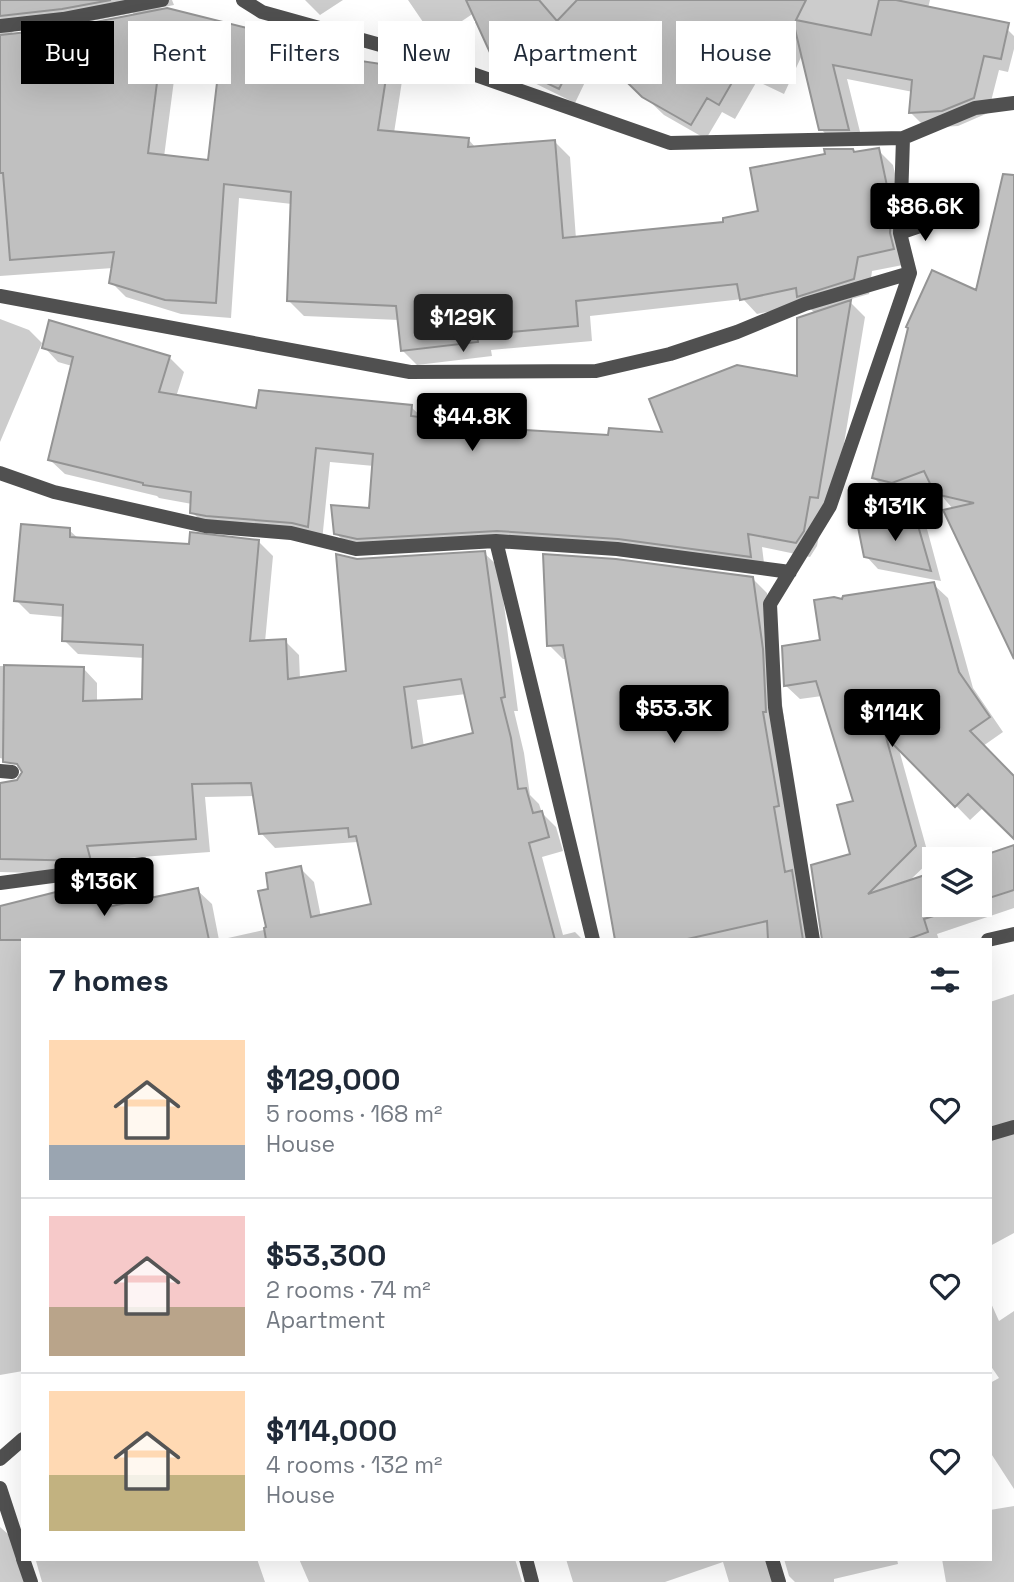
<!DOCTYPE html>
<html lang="en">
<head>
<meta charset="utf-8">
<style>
	body { margin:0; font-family:"Space Grotesk",sans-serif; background:#f2f2f3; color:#1f2937; height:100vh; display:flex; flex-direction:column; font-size:26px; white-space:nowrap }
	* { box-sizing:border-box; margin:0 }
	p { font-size:23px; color:#747a83 }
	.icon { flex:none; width:38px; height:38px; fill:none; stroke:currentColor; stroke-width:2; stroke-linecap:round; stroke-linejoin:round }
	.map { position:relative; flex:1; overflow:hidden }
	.drawer { position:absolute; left:21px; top:938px; width:971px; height:623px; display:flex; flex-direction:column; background:#fff; border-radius:0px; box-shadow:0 7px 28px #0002 }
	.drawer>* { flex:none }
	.top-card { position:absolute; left:21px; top:21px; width:973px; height:63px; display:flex; gap:14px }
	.tools { position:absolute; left:922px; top:847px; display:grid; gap:14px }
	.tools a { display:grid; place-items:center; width:70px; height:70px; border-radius:0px; background:#fff; box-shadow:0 7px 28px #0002; font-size:35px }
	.price { position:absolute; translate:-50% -60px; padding:0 16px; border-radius:7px; background:#000; color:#fff; font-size:23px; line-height:46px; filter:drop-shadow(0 2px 4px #0008) }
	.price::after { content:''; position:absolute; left:50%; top:42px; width:21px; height:16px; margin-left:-10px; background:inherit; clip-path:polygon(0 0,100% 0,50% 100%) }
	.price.active { background:#222; color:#fff }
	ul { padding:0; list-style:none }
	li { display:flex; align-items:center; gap:21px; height:175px; padding:0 28px }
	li+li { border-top:2px solid #e0e1e3 }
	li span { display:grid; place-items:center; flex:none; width:196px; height:140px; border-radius:0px; color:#555 }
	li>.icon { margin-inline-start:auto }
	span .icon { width:84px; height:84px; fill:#fffc; stroke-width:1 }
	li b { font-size:30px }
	h2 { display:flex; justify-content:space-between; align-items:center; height:84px; padding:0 28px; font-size:30px }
	.pill { padding:0 24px; border-radius:0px; background:#fff; box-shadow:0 7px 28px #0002; font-size:24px; line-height:63px }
	.pill.active { background:#000; color:#fff }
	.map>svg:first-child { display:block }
	.shadow { fill:#0003; fill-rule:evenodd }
	.building { fill:#c0c0c0; stroke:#949494; stroke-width:2; fill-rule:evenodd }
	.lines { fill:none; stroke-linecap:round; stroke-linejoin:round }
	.minor { stroke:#505050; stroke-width:14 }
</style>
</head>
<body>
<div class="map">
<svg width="1014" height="1582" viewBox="0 0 1014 1582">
	<rect width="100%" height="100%" fill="#fff"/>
	<path class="shadow" d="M 0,0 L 172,0 L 174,5 L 159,8 L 282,39 L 297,53 L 387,66 L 402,81 L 394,133 L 468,139 L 476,148 L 555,142 L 570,157 L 576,239 L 726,224 L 760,212 L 853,150 L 855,153 L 878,150 L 893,165 L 906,222 L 908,264 L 872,271 L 869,294 L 848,300 L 865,317 L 833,510 L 824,510 L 817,546 L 810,557 L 762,547 L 765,571 L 512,545 L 350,548 L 336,533 L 371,510 L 374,466 L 330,462 L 322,541 L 207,527 L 192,512 L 192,504 L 159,498 L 157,496 L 65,474 L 50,460 L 72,366 L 58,362 L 44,347 L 169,357 L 184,372 L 176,397 L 257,410 L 411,407 L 425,420 L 507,430 L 610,437 L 664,434 L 799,378 L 816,314 L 805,304 L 757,314 L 743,299 L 590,316 L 592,341 L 491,350 L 492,356 L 417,365 L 402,350 L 399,320 L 304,316 L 289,301 L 292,204 L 239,198 L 231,318 L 181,314 L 126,297 L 111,282 L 113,268 L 0,276 ZM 133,13 L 134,16 L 64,30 L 7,37 L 14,31 L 77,24 ZM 177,57 L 222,61 L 210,162 L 164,157 Z
		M 305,0 L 343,0 L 320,15 Z
		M 408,0 L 930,0 L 928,8 L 1001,23 L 1014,36 L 1014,49 L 1008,72 L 999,70 L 988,113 L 958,126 L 926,128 L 911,113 L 913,92 L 847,79 L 863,144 L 836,145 L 821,129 L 803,53 L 784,94 L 757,81 L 735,119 L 722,112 L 706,139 L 664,115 L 599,53 L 575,103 L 510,71 L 494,56 L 474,13 L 438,37 L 423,22 Z
		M 1014,213 L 1014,654 L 953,509 L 934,487 L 907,497 L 888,492 L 874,478 L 977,293 Z
		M 0,319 L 29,330 L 42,343 L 0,442 Z
		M 915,517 L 927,529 L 941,581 L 878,569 L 866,556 Z
		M 69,530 L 79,539 L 191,546 L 259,542 L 273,556 L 265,642 L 285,641 L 299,655 L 300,679 L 348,673 L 356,560 L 484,553 L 499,567 L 518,711 L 514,711 L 524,753 L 530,795 L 539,804 L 542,813 L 556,827 L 563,851 L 542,857 L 563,935 L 575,932 L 583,940 L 23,940 L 23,1371 L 0,1375 L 0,908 L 95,884 L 109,898 L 112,907 L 197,890 L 212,904 L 219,940 L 268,929 L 270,890 L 300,868 L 314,882 L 321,917 L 373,905 L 360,845 L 357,842 L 275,848 L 261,833 L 255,796 L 205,797 L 210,852 L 100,860 L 104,875 L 0,872 L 0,782 L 36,784 L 39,769 L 0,758 L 0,666 L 83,668 L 97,683 L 97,702 L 144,700 L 145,658 L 78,654 L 64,640 L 64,617 L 30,614 L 16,600 ZM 466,694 L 475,735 L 424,747 L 417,700 Z
		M 753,579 L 767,593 L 814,940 L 769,940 L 769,938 L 760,940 L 615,940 L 567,659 L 563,659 L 549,645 Z
		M 933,584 L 948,598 L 973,688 L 1003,732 L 983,746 L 1014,778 L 1014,837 L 984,807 L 970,820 L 898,746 L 930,861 L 907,883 L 934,874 L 934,905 L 980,905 L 980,859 L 978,859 L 1014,847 L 1014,908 L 937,934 L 939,940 L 824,940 L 852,855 L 855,802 L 822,696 L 800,699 L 785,685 L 822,642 L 844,601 Z
		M 1014,994 L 1014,1233 L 990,1246 L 990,1002 Z
		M 990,1301 L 999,1321 L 1014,1311 L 1014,1489 L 990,1452 L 990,1383 L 999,1378 L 990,1365 Z
		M 1014,1506 L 1014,1582 L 946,1582 L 942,1559 L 990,1559 L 990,1510 Z
		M 0,1527 L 17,1542 L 30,1582 L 0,1582 Z
		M 40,1559 L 257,1559 L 265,1582 L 42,1582 L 36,1561 Z
		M 299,1559 L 515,1559 L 522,1582 L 309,1582 Z
		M 566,1559 L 773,1559 L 778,1582 L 729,1582 L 723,1562 L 665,1582 L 573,1582 Z
		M 784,1559 L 897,1559 L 898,1564 L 834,1579 L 834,1582 L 795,1582 L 789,1576 Z"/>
	<path class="building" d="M 0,0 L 111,0 L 62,9 L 0,16 Z
		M 466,0 L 539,0 L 557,21 L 577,0 L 806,0 L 796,20 L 871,35 L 879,0 L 896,0 L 1009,23 L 1001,59 L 984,56 L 974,98 L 942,111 L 909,113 L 912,80 L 833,65 L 849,130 L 819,130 L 794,25 L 768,80 L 741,67 L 719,105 L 707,98 L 691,125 L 642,97 L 584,40 L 559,89 L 492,57 Z
		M 167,8 L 283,37 L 281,49 L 388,65 L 378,130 L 469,138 L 468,147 L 555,140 L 563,238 L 723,222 L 723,218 L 758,211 L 750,168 L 825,154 L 824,149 L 853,149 L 854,152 L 879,148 L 891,205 L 890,233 L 894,249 L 858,257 L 854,279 L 797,297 L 796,288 L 740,300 L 737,284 L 576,301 L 578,326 L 477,335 L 478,342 L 401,351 L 396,306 L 287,301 L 291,192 L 224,184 L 216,303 L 165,300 L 109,283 L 114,252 L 10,260 L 3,173 L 0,173 L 0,35 L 65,28 ZM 162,43 L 221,48 L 208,160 L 148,153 Z
		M 1003,174 L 1014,175 L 1014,659 L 943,510 L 974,503 L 935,494 L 924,471 L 892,483 L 872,478 L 908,328 L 906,327 L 932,270 L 976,290 Z
		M 851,300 L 818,498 L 810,497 L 804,531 L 796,543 L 748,534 L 751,557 L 618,539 L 497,531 L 357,539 L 334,534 L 331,505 L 369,508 L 373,454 L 316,448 L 308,527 L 292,523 L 206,516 L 190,513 L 191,492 L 143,485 L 143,483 L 48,460 L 73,357 L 42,348 L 49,320 L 170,356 L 159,392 L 256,408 L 259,390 L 412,405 L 411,416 L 507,429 L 608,435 L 609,428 L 662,432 L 649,399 L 737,365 L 797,376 L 797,318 Z
		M 915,515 L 931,571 L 864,557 L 858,527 Z
		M 21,524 L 70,528 L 70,537 L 189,544 L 190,532 L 259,540 L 250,641 L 286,639 L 288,679 L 346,671 L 336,554 L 357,559 L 485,551 L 505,697 L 501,698 L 511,738 L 518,789 L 526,788 L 533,813 L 542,811 L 549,837 L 529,843 L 555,940 L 266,940 L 264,928 L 266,927 L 258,891 L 268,889 L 266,873 L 301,866 L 311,917 L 371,904 L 356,836 L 349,837 L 348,828 L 259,834 L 251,783 L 192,784 L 196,839 L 87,846 L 91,861 L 0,859 L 0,783 L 17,780 L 22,772 L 17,764 L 3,762 L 4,665 L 84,667 L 83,701 L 142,699 L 143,645 L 62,641 L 63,605 L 14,601 ZM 461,679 L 473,733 L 412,748 L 404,687 Z
		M 543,554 L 616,559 L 753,577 L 763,649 L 766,712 L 763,712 L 779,806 L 774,807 L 785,872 L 792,870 L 803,940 L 768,940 L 767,921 L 683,940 L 615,940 L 563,645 L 547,646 Z
		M 934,582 L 959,672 L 990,717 L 970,731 L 1014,776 L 1014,839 L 968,794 L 955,807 L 886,737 L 916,846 L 868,894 L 934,872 L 934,905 L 969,905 L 924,919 L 928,932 L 906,940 L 822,940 L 811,865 L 850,854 L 837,805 L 853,801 L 816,681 L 784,686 L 782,646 L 820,640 L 814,600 L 834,597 L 842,599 L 843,596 Z
		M 1014,845 L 1014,890 L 980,901 L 980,859 L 973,859 Z
		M 96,882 L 102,908 L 198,888 L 209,940 L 0,940 L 0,906 Z"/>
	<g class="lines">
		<path class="minor" d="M 243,0 L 262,12 L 427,58 L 670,143 L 903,138 L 975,108 L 1014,103
			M 0,26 L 63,19 L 162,0
			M 900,233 L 938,220
			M 0,296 L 410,372 L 596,371 L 670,354 L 737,332 L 805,304 L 910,273
			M 0,473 L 54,492 L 205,526 L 291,533 L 356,549 L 496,541 L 617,549 L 790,572
			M 496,541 L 593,940
			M 0,771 L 12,772
			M 0,883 L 143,864
			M 813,940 L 775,707 L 770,604 L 830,506 L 910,273 L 900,233 L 903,138
			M 988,940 L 1014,934
			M 990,1134 L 1014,1127
			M 0,1459 L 23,1439
			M 0,1488 L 23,1558
			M 23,1559 L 31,1582
			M 526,1559 L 532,1582
			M 772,1559 L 779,1582"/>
	</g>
</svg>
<div class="tools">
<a><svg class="icon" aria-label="layers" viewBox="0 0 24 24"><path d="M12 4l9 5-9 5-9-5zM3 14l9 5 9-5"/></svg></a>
</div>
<b class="price" style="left:925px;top:243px">$86.6K</b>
<b class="price active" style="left:463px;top:354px">$129K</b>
<b class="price" style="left:472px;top:453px">$44.8K</b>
<b class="price" style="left:895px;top:543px">$131K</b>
<b class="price" style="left:674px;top:745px">$53.3K</b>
<b class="price" style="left:892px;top:749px">$114K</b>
<b class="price" style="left:104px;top:918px">$136K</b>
<div class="top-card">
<a class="pill active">Buy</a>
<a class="pill">Rent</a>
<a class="pill">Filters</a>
<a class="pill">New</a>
<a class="pill">Apartment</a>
<a class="pill">House</a>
</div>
<section class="drawer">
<h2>7 homes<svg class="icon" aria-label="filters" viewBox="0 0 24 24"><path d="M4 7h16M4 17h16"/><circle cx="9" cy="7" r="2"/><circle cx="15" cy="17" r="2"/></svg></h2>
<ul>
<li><span style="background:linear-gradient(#ffd9b3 75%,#9aa5b1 0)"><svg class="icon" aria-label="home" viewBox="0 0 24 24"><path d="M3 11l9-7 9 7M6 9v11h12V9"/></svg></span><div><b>$129,000</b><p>5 rooms · 168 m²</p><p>House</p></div><svg class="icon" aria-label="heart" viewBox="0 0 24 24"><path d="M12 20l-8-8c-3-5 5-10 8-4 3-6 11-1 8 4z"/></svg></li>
<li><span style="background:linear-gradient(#f6c9c9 65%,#b9a48a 0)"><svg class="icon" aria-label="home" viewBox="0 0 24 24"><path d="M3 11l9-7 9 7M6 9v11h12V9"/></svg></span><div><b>$53,300</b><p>2 rooms · 74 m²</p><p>Apartment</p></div><svg class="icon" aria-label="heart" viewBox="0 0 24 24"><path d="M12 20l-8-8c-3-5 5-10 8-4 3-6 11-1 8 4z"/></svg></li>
<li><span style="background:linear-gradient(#ffd9b3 60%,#c2b280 0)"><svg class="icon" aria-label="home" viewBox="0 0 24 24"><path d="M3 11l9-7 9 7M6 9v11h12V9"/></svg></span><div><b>$114,000</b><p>4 rooms · 132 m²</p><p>House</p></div><svg class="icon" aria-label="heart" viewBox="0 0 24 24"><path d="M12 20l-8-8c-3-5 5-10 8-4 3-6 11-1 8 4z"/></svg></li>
</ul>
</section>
</div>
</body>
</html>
